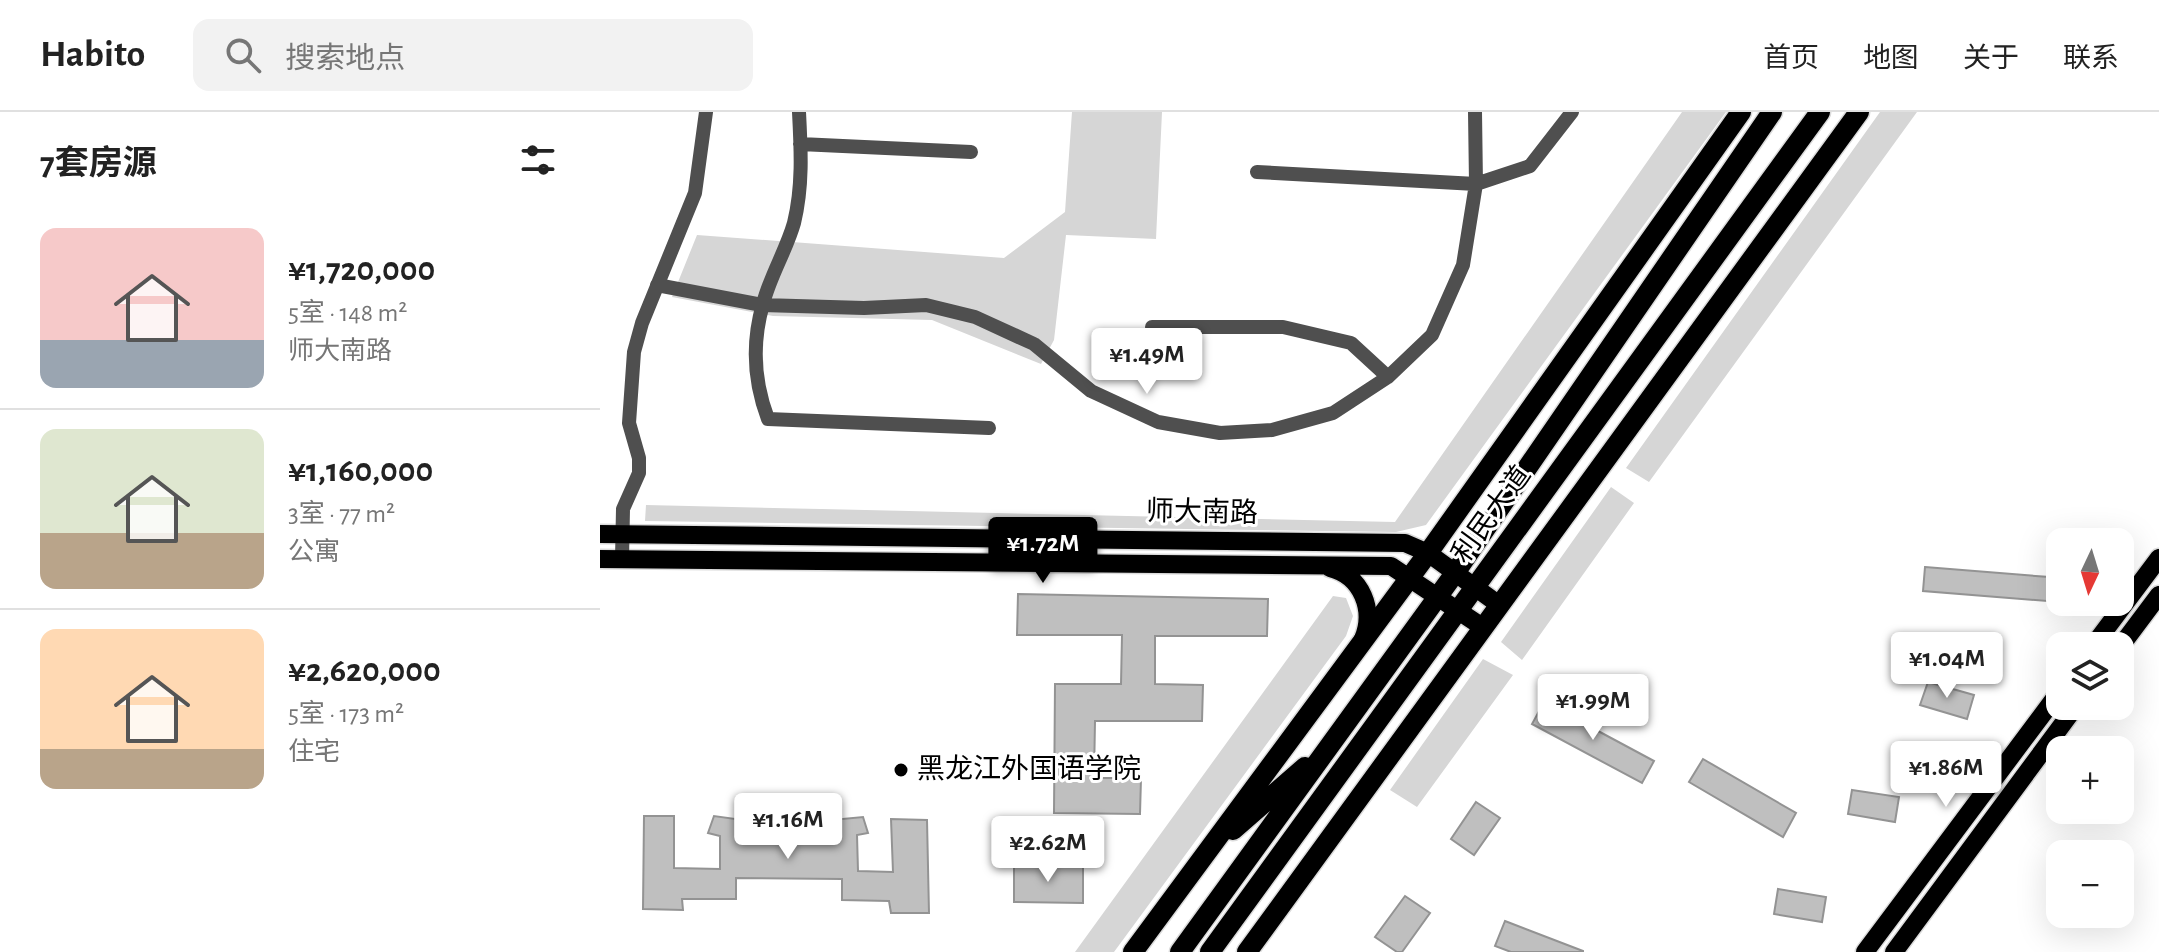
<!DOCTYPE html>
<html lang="zh">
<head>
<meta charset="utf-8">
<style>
	body { margin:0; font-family:"Alegreya Sans","Noto Sans SC",sans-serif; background:#f2f2f2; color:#222; height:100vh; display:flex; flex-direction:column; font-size:30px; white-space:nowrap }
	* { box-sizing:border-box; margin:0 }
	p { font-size:26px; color:#767676 }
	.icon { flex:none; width:44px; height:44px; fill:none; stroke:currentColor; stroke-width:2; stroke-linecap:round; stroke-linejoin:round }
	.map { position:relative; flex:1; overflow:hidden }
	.sheet { display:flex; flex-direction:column; background:#fff; width:600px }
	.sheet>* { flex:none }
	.needle { width:52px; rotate:184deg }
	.controls { position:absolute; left:1446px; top:416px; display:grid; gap:16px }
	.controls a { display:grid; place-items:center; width:88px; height:88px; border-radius:16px; background:#fff; box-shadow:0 8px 32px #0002; font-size:40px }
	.price { position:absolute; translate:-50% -68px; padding:0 18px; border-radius:8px; background:#fff; color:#222; font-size:26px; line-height:52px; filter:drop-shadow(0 2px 4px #0008) }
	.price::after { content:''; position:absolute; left:50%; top:48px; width:24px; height:18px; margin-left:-12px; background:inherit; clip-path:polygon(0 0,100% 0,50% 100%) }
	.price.on { background:#000; color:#fff }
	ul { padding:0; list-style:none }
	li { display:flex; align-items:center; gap:24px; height:200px; padding:0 40px }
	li+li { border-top:2px solid #e0e0e0 }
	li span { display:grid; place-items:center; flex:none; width:224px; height:160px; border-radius:16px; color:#555 }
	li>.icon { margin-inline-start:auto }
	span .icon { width:96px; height:96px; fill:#fffc; stroke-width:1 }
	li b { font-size:34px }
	h2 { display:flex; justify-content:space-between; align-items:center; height:96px; padding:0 40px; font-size:34px }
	header { display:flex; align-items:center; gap:48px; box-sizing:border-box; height:112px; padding:0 40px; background:#fff; border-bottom:2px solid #e0e0e0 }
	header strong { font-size:38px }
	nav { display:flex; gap:44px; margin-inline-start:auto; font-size:28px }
	.search { width:560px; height:72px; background:#f2f2f2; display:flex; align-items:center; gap:20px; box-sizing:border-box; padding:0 28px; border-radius:16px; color:#767676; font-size:30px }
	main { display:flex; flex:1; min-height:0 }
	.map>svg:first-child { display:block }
	.green { fill:#d6d6d6 }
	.building { fill:#bfbfbf; stroke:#939393; stroke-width:2 }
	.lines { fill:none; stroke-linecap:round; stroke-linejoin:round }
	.major-casing { stroke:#dbdbdb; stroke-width:21 }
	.highway-casing { stroke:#dbdbdb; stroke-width:23 }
	.minor { stroke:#4f4f4f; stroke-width:14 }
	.major { stroke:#000; stroke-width:18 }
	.highway { stroke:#000; stroke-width:20 }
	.poi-dot { fill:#000; stroke:#fff; stroke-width:3 }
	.labels { text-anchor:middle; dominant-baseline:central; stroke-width:6; stroke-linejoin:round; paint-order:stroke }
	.street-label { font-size:28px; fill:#000; stroke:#fff }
	.poi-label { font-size:28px; fill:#000; stroke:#fff; text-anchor:start }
</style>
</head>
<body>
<header>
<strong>Habito</strong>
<div class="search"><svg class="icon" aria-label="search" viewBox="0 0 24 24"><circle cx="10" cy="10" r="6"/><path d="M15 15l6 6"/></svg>搜索地点</div>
<nav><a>首页</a><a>地图</a><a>关于</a><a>联系</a></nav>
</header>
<main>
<section class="sheet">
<h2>7套房源<svg class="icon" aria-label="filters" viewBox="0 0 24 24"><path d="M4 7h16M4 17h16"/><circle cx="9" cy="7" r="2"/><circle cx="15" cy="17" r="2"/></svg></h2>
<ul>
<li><span style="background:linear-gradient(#f6c9c9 70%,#9aa5b1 0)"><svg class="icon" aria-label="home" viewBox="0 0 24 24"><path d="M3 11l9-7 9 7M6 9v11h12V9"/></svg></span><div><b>¥1,720,000</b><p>5室 · 148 m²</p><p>师大南路</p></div></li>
<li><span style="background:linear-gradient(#dfe7d0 65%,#b9a48a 0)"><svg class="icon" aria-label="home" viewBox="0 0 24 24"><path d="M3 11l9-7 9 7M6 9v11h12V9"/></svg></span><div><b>¥1,160,000</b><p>3室 · 77 m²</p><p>公寓</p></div></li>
<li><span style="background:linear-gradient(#ffd9b3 75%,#b9a48a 0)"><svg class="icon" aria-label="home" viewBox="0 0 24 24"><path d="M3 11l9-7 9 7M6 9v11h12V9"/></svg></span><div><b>¥2,620,000</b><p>5室 · 173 m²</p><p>住宅</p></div></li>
</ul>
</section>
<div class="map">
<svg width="1559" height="840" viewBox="0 0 1559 840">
	<rect width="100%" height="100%" fill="#fff"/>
	<path class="green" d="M 472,0 L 562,0 L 556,127 L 466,123 L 454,228 L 441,252 L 332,208 L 173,204 L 72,185 L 97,123 L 404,146 L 465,100 Z
		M 1082,0 L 1126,0 L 826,413 L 796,420 L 45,409 L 46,393 L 795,410 Z
		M 1280,0 L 1317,0 L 1049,370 L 1026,356 Z
		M 1011,375 L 1034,391 L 922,548 L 901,530 Z
		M 733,484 L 746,486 L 753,504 L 746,524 L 514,840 L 475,840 Z
		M 883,547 L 913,563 L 817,695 L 790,678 Z"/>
	<path class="building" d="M 1325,455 L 1449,465 L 1447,489 L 1323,479 Z
		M 418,482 L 668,487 L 667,524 L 555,524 L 555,572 L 603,573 L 602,609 L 495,609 L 494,666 L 541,666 L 540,702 L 454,701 L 455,572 L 521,572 L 522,523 L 417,523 Z
		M 1328,570 L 1374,583 L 1367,607 L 1320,593 Z
		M 944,590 L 1054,649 L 1042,671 L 932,612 Z
		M 1103,647 L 1196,701 L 1183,725 L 1089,670 Z
		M 1252,678 L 1299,685 L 1295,710 L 1248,702 Z
		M 876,690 L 900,706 L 874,743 L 851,727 Z
		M 44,704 L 74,704 L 74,756 L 120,757 L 120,724 L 108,721 L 114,704 L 179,713 L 263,705 L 268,721 L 257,723 L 258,759 L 293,760 L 291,707 L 327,708 L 329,801 L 291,801 L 289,789 L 242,788 L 242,767 L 136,766 L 136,787 L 82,787 L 83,798 L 43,797 Z
		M 414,752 L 483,753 L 483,791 L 414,790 Z
		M 1178,777 L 1226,785 L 1222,810 L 1174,802 Z
		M 805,784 L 830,801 L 802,840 L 797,840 L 775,825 Z
		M 905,809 L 983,839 L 983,840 L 911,840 L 895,834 Z"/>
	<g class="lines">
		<defs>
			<path id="major" d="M 0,422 L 805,431 L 828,441 L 898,492
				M 0,447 L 791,454 L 881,514
				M 730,456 C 762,464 775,498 763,527
				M 1493,534 L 1559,446
				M 1520,535 L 1559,483
				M 1265,840 L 1460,579
				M 1294,840 L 1476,594"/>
			<path id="highway" d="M 633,718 L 705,655
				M 533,840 L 828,441 L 1141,0
				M 580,840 L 855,461 L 1172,0
				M 610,840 L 1220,0
				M 647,840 L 1259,0"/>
		</defs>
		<use href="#major" class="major-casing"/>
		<use href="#highway" class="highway-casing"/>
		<path class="minor" d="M 199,0 C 201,38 203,74 194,111 C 186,139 170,164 163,192 C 152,230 154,270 168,307 L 389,316
			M 200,32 L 371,40
			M 657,60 L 876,72 L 930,54 L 972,0
			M 57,173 L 162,193 L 264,196 L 326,193 L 375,205 L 434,232 L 491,279 L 558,310 L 620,321 L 672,318 L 733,301 L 788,265 L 832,223 L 863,153 L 876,72 L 875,0
			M 552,215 L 683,215 L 751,231 L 788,265
			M 22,447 L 23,397 L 39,361 L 39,346 L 29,311 L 34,240 L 42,211 L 95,81 L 106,0"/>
		<use href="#major" class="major"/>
		<use href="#highway" class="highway"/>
	</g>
	<circle class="poi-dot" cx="301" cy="658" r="8"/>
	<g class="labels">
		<g class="street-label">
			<text transform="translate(602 401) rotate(1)">师大南路</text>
			<text transform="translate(892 403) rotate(-54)">利民大道</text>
		</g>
		<g class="poi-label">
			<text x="317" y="658">黑龙江外国语学院</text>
		</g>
	</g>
</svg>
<div class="controls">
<a><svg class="needle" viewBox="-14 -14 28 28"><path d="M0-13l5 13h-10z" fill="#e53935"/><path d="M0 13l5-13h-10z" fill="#767676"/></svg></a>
<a><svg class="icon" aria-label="layers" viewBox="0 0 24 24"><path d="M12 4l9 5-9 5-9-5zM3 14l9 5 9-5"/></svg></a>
<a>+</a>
<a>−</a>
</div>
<b class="price" style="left:547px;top:284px">¥1.49M</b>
<b class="price on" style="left:443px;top:473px">¥1.72M</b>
<b class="price" style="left:1347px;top:588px">¥1.04M</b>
<b class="price" style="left:993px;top:630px">¥1.99M</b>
<b class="price" style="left:1346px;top:697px">¥1.86M</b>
<b class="price" style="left:188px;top:749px">¥1.16M</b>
<b class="price" style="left:448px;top:772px">¥2.62M</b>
</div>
</main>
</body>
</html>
